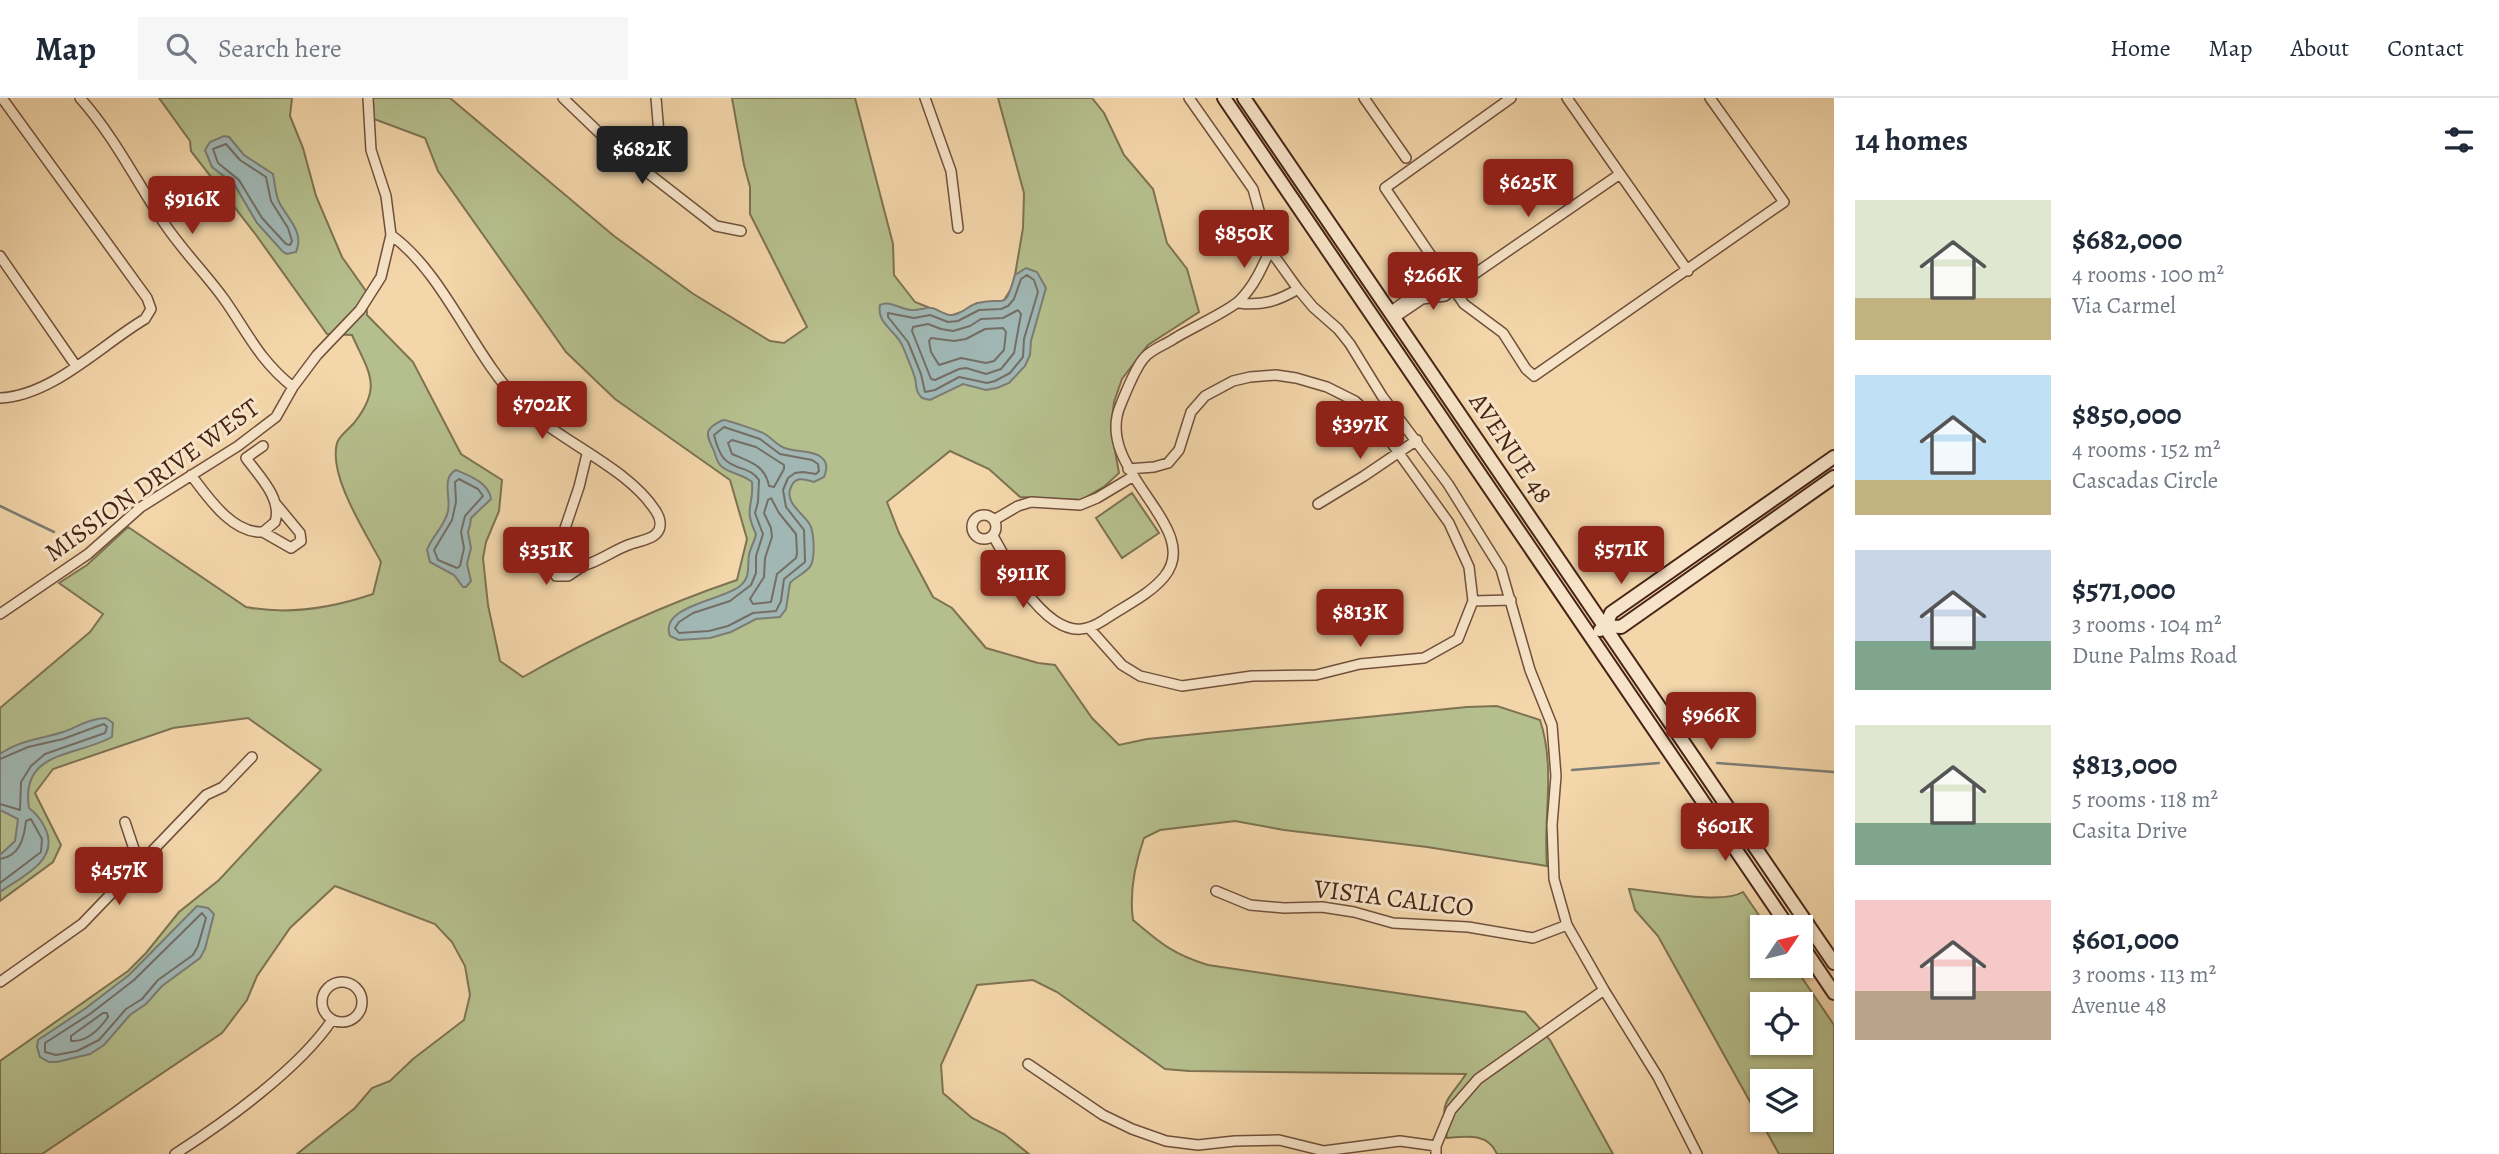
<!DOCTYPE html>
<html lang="en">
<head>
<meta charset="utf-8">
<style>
	body { margin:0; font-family:Alegreya,serif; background:#f6f6f7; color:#1f2937; height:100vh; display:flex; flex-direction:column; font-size:26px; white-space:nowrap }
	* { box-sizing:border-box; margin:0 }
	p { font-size:23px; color:#747a83 }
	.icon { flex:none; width:38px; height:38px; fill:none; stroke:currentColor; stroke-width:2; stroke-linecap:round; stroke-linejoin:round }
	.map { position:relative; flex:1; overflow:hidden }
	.sheet { display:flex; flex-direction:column; background:#fff; width:665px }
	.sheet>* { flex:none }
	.needle { width:46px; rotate:55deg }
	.fabs { position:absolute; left:1750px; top:817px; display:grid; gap:14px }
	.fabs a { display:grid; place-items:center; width:63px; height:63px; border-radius:0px; background:#fff; box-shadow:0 2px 5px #0004; font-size:35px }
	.price { position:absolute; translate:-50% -60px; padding:0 16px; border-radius:7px; background:#8f2418; color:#fff; font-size:23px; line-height:46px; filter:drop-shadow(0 2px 4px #0008) }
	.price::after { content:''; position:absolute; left:50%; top:42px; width:21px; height:16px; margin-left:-10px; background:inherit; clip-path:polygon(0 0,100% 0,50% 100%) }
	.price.current { background:#222; color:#fff }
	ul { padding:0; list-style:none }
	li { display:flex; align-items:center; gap:21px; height:175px; padding:0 21px }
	li span { display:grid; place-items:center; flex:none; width:196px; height:140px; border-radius:0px; color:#555 }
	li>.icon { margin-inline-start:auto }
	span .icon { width:84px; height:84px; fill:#fffc; stroke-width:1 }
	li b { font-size:30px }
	h2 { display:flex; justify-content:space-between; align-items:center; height:84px; padding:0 21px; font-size:30px }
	header { display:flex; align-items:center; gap:42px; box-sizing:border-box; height:98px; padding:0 35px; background:#fff; border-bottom:2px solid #e0e1e3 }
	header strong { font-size:33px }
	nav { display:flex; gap:38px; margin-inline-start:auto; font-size:24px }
	.search { width:490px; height:63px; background:#f6f6f7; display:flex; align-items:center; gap:18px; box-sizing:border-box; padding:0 24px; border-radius:0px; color:#747a83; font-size:26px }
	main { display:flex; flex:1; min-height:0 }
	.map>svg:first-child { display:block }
	.green { fill:#b5bf8d; stroke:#7e7252; stroke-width:2; fill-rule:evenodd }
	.water { fill:#a0b7b4; stroke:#7c7c75; stroke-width:2 }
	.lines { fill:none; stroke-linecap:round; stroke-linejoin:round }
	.shore { stroke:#746e65; stroke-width:2 }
	.stream { stroke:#7c7c75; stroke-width:2.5 }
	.street-casing { stroke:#72503b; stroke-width:12 }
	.secondary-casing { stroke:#472416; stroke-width:16 }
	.street { stroke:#f7e4c8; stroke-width:9 }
	.secondary { stroke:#f7e4c8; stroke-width:12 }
	.labels { text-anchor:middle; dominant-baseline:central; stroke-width:6; stroke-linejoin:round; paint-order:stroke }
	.street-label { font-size:26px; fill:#472416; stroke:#f7e4c8 }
</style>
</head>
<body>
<header>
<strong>Map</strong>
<div class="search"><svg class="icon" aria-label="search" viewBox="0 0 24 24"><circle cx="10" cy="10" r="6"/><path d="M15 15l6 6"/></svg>Search here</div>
<nav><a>Home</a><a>Map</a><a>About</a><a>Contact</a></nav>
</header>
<main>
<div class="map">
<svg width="1834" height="1056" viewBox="0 0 1834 1056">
	<rect width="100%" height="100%" fill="#f3d6aa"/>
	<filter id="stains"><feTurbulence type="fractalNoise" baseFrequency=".00286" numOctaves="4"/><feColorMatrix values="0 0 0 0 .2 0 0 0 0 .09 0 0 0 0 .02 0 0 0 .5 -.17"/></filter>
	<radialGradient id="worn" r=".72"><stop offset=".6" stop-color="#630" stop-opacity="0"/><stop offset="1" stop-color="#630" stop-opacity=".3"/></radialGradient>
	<path class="green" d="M 159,0 L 292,0 L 290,18 L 303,50 L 316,98 L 342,159 L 366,193 L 367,217 L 413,264 L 461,356 L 502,382 L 499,413 L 486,444 L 483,460 L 488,507 L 500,563 L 523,579 C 591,540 663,507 737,482 L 747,441 L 730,382 L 615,301 L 566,254 L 438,73 L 425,40 L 374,21 L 367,0 L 450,0 L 614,138 L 692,195 L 770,243 L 784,245 L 807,229 L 750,116 L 750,89 L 744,67 L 732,0 L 855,0 L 893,146 L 894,177 L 915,204 L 950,218 L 964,213 L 977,205 L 1000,204 L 1004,202 L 1011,191 L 1015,177 L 1023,130 L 1024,95 L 998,0 L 1092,0 L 1104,15 L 1124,57 L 1153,91 L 1167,145 L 1187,171 L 1199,214 L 1148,247 L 1122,281 L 1114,304 L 1111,330 L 1119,375 L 1105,388 L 1081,402 L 1020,399 L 989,371 L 950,353 L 887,404 L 899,435 L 933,499 L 952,510 L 986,550 L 1038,565 L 1055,567 L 1092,620 L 1119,647 L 1147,641 L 1467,609 L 1497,608 L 1540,622 C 1556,670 1543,719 1547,768 L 1427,749 L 1284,732 L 1235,723 L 1160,732 L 1144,740 C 1135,766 1129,794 1133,822 C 1160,845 1174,857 1208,867 L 1525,914 L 1550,942 L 1613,1056 L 1497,1056 C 1488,1035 1467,1038 1447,1040 C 1440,1000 1446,1006 1466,976 L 1189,973 L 1165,971 L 1057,894 L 1033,882 L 977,887 L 941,967 L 943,995 L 972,1020 L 1004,1036 L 1029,1056 L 297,1056 L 355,1010 L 372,990 L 390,983 L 413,961 L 464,922 L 470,897 L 465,868 L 452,844 L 435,826 L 335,788 L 290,830 L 257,878 L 247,902 L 222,935 L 42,1056 L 0,1056 L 0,963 L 128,873 L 146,855 L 179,814 L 219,782 L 321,672 L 248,620 L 173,630 L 53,671 L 35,695 L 61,747 L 53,764 L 0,803 L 0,610 L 90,534 L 103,516 L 59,485 L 87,467 L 128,429 L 246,509 C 288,517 332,510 373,496 L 381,464 C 366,435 328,378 337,345 C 339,338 349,331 354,325 C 383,288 369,275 352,237 L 327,236 L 256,137 L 191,53 L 190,43 Z
		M 1132,395 L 1159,435 L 1122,460 L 1096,420 Z
		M 1629,791 C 1656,793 1722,807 1743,794 L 1767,829 L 1762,830 L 1762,868 L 1794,868 L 1834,927 L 1834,1056 L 1779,1056 L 1658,838 L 1635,812 ZM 1762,906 L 1801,906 L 1801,945 L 1762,945 ZM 1762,984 L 1801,984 L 1801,1022 L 1762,1022 Z"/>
	<path class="water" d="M 224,38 L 229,39 L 244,57 L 273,76 C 275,85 275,95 279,104 C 287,120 305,134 296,154 L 287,156 L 283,154 L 257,125 L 234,86 L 212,69 L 205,52 L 210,44 Z
		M 1026,170 L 1037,174 L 1046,190 L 1031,243 L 1030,257 L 1025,268 L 1009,285 L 997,290 L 986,292 L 963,286 L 930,302 L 922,300 C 915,293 917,289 915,280 C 912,270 907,259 903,249 C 897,233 876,226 880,207 C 890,202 899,211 911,212 C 918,213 925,209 932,210 C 940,212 945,218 953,217 C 963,216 968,207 978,205 C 1006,198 1004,215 1015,177 Z
		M 723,322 C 727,322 760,333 765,336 C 773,341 778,349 788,351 C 798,354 812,352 821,359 C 828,364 827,372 824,379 L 814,384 C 806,382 796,377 791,389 C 783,406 807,417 811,429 C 814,438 815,459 811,467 C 808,474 795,479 790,485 L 786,511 L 780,519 L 756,521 L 731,534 L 710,540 L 679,542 L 670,538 C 658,508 724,502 740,488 C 751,479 747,469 749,457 C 750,450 755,443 756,436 C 743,409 754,409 752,384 C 743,376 730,376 721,368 C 716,363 716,358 714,353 C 706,336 703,331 723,322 Z
		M 456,372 C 470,378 489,385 491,401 L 471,420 L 470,427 L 468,434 L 471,450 L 467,466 L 471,483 L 466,489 L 463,489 L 454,477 L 430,464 L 427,452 C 432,438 445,428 448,413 C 451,399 441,380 456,372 Z
		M 106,620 L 113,625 L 112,639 C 76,659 20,652 29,710 C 37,716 42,723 46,732 C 59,763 21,779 0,794 L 0,757 L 15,743 L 18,721 L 0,712 L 0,656 C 20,642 41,641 63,634 C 77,629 91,620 106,620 Z
		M 197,808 L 208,810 L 214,816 L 205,851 L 200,860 L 162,888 L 146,906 L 130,917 L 104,947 L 90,956 L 57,964 L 49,964 L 40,959 L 37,949 L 38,942 L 86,910 L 129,877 Z"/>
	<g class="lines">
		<path class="shore" d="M 226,46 L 240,62 L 266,79 L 271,103 L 288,130 L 292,143 L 290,147 L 286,146 L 262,120 L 239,82 L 218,65 L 213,51 Z
			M 1027,177 L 1034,182 L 1038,194 L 1024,241 L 1023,259 L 1010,275 L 995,283 L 987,285 L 959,279 L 935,292 L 925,294 L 921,276 L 908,244 L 888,219 L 888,215 L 914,220 L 930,217 L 948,224 L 958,223 L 979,212 L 1001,211 L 1008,208 L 1014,201 L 1021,181 Z
			M 1018,212 L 1021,216 L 1014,255 L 1001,271 L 986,276 L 966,270 L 959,271 L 935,282 L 931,281 L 912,233 L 913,229 L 928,226 L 941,231 L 953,233 L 970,228 L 981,221 L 1003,220 Z
			M 1003,230 L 1006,234 L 1004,252 L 994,263 L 986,265 L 961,260 L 939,267 L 931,254 L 929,243 L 931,240 L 954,243 L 966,241 L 985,231 Z
			M 724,329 L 760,341 L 780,356 L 812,362 L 818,366 L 819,373 L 816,376 L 803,374 L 795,375 L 788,380 L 783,392 L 786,409 L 804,432 L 805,464 L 784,481 L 781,503 L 776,513 L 753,515 L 728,528 L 709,533 L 679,535 L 675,530 L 679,524 L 693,515 L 730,503 L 751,487 L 756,475 L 756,458 L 763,436 L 755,415 L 758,404 L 759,382 C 751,370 739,372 728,364 C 721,360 716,345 714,337 Z
			M 732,342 L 756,349 L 784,367 L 784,371 L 774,389 L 769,388 C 765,367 750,364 732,356 L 728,345 Z
			M 459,381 L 478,391 L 483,398 L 465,418 L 461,434 L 464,450 L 460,468 L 457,470 L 438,462 L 434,452 L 452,422 L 456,404 L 455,384 Z
			M 771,400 L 779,415 L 796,436 L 797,455 L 796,460 L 777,476 L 771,504 L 753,506 L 750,501 L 764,479 L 765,460 L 772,439 L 771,430 L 764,415 L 768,402 Z
			M 0,661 L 28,649 L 63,641 L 98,628 L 104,626 L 107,629 L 105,635 L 45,656 L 31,668 L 21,684 L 20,712 L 0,706
			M 0,761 C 20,758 24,740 26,723 L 31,721 L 42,741 L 41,754 L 0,785
			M 202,815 L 206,820 L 198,848 L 193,857 L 158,882 L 142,901 L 126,911 L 99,942 L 77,953 L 56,957 L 45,954 L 45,945 L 90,916 L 134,882 Z
			M 103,915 L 107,915 L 108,919 C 99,932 87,944 71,943 L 71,938 Z"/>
		<path class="stream" d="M 0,408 L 54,434
			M 1717,665 L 1834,674
			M 1572,672 L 1659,665"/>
		<defs>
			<path id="street" d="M 80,0 C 114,38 136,83 164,125 C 182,152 205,175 224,201 C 248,235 259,262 293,289
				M 563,0 L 612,47 L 716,128 L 741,133
				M 925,0 L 951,73 L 958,130
				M 1189,0 L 1253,91 L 1270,152 L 1298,191 L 1313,209 L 1338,231 L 1350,246 L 1382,298 L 1448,386 L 1501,471 L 1530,572 L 1552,627 L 1556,678 L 1552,727 L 1554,781 L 1567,827 L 1604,892 L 1658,979 L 1697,1056
				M 1364,0 L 1406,60
				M 1511,0 L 1385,90 L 1464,206 L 1503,235 L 1526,271 L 1534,278 L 1784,104 L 1710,0
				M 1567,0 L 1688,173
				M 645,72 L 660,48 L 656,0
				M 391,137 C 445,176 473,258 521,306 C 560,344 627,369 655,412 C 660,419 663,429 656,436 C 650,442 639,443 631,446 C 615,451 599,464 582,468 C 575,469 568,465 563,461 L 559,448 L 579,389 L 587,356
				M 0,158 L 76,268
				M 1239,205 C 1262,208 1278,203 1298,191
				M 1390,214 L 1419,193 L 1454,190
				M 1394,220 L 1422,201 L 1445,198 L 1454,190 L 1620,76
				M 0,300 C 52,298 101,247 145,221 L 151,211 L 147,200 L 2,0
				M 191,377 C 207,398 232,436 263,434 L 275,424 C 283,401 258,377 246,360 L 263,348
				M 1318,406 L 1364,378 L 1417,342
				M972 429a12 12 0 1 1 24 0a12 12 0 1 1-24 0Z
				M 994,422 L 1018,408 L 1031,404 L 1080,407 L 1097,400 L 1132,379
				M 263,434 L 291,450 L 301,443 L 300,435 L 276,406
				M 993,438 C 1010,467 1026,503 1055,523 C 1073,535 1087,533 1104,522 C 1123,509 1149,497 1164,479 C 1206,429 1091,372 1121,306 C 1126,294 1136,268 1145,259 C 1151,252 1164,247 1172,242 C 1187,232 1231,212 1240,202 C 1254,188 1262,170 1270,152
				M 558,449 L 552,469 L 556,478 L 568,478 L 583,468
				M 1473,503 L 1511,502
				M 0,516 L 88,456 L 141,409 L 238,348 L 276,319 L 293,289 L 317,257 L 360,212 L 381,179 L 391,137 L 386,98 L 371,52 L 368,0
				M 1090,531 L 1122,567 L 1140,578 L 1182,588 L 1252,578 L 1316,577 L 1360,566 L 1424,560 L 1458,541 L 1473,503 L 1469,469 L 1449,425 L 1373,319 L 1355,303 L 1327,289 L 1296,280 L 1276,277 L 1250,279 L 1233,283 L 1205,298 L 1191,314 L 1179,352 L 1168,365 L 1154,369 L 1128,371
				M 125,724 L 139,766
				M 1216,793 L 1250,807 L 1284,810 L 1322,809 L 1354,814 L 1393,825 L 1468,829 L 1533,840 L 1567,827
				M322 904a20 20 0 1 1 40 0a20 20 0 1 1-40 0Z
				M 0,884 L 82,826 L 206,697 L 223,689 L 252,659
				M 1028,966 L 1103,1017 L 1132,1031 L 1166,1043 L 1198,1047 L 1235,1043 L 1279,1042 L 1324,1053 L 1400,1043 L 1436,1048
				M 175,1056 C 225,1024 299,971 332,922
				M 1436,1056 L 1436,1048 L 1451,1012 L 1478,981 L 1604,892"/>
			<path id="secondary" d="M 1224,0 L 1789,830
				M 1244,0 L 1834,865
				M 1606,528 L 1621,529 L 1834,379
				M 1600,532 L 1606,528 L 1611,515 L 1834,359
				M 1801,846 L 1834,895"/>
		</defs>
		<use href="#street" class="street-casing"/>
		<use href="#secondary" class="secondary-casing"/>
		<use href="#street" class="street"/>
		<use href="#secondary" class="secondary"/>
	</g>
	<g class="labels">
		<g class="street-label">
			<text transform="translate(1511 350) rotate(56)">AVENUE 48</text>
			<text transform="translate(152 382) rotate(-36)">MISSION DRIVE WEST</text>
			<text transform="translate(1394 800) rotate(7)">VISTA CALICO</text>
		</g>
	</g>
	<rect width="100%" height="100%" filter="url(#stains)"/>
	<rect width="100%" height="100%" fill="url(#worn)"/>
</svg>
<div class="fabs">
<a><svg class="needle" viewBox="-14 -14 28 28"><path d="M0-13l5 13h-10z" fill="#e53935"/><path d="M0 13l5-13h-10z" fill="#747a83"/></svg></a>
<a><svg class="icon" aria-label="locate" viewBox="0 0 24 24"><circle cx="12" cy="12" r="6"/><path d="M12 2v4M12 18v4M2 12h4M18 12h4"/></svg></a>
<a><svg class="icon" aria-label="layers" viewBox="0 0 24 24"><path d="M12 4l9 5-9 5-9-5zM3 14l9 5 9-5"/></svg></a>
</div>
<b class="price current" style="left:642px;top:88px">$682K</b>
<b class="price" style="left:1528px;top:121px">$625K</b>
<b class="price" style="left:192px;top:138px">$916K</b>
<b class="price" style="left:1244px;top:172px">$850K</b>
<b class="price" style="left:1433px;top:214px">$266K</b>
<b class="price" style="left:542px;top:343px">$702K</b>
<b class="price" style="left:1360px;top:363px">$397K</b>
<b class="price" style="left:1621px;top:488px">$571K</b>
<b class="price" style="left:546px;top:489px">$351K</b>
<b class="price" style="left:1023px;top:512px">$911K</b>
<b class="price" style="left:1360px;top:551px">$813K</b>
<b class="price" style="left:1711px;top:654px">$966K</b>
<b class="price" style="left:1725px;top:765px">$601K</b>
<b class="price" style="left:119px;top:809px">$457K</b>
</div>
<section class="sheet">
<h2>14 homes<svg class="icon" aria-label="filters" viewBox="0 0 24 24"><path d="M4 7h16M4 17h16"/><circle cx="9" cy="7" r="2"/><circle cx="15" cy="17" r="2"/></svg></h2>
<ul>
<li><span style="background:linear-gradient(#dfe7d0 70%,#c2b280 0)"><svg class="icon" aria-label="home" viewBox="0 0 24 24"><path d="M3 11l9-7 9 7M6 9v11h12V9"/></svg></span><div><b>$682,000</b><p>4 rooms · 100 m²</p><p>Via Carmel</p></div></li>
<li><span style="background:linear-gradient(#bfe0f5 75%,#c2b280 0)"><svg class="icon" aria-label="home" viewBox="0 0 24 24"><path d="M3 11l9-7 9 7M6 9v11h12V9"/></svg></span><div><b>$850,000</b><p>4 rooms · 152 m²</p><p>Cascadas Circle</p></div></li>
<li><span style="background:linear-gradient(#c9d6e8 65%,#7fa58c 0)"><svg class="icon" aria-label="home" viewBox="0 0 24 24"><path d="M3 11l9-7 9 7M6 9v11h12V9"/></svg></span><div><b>$571,000</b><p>3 rooms · 104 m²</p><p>Dune Palms Road</p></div></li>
<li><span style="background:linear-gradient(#dfe7d0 70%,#7fa58c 0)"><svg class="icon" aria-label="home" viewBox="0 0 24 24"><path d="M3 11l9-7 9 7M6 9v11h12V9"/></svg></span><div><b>$813,000</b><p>5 rooms · 118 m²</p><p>Casita Drive</p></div></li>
<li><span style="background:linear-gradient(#f6c9c9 65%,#b9a48a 0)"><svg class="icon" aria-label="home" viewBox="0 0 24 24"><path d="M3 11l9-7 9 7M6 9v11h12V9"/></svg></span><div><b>$601,000</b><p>3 rooms · 113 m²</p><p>Avenue 48</p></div></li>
</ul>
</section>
</main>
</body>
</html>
